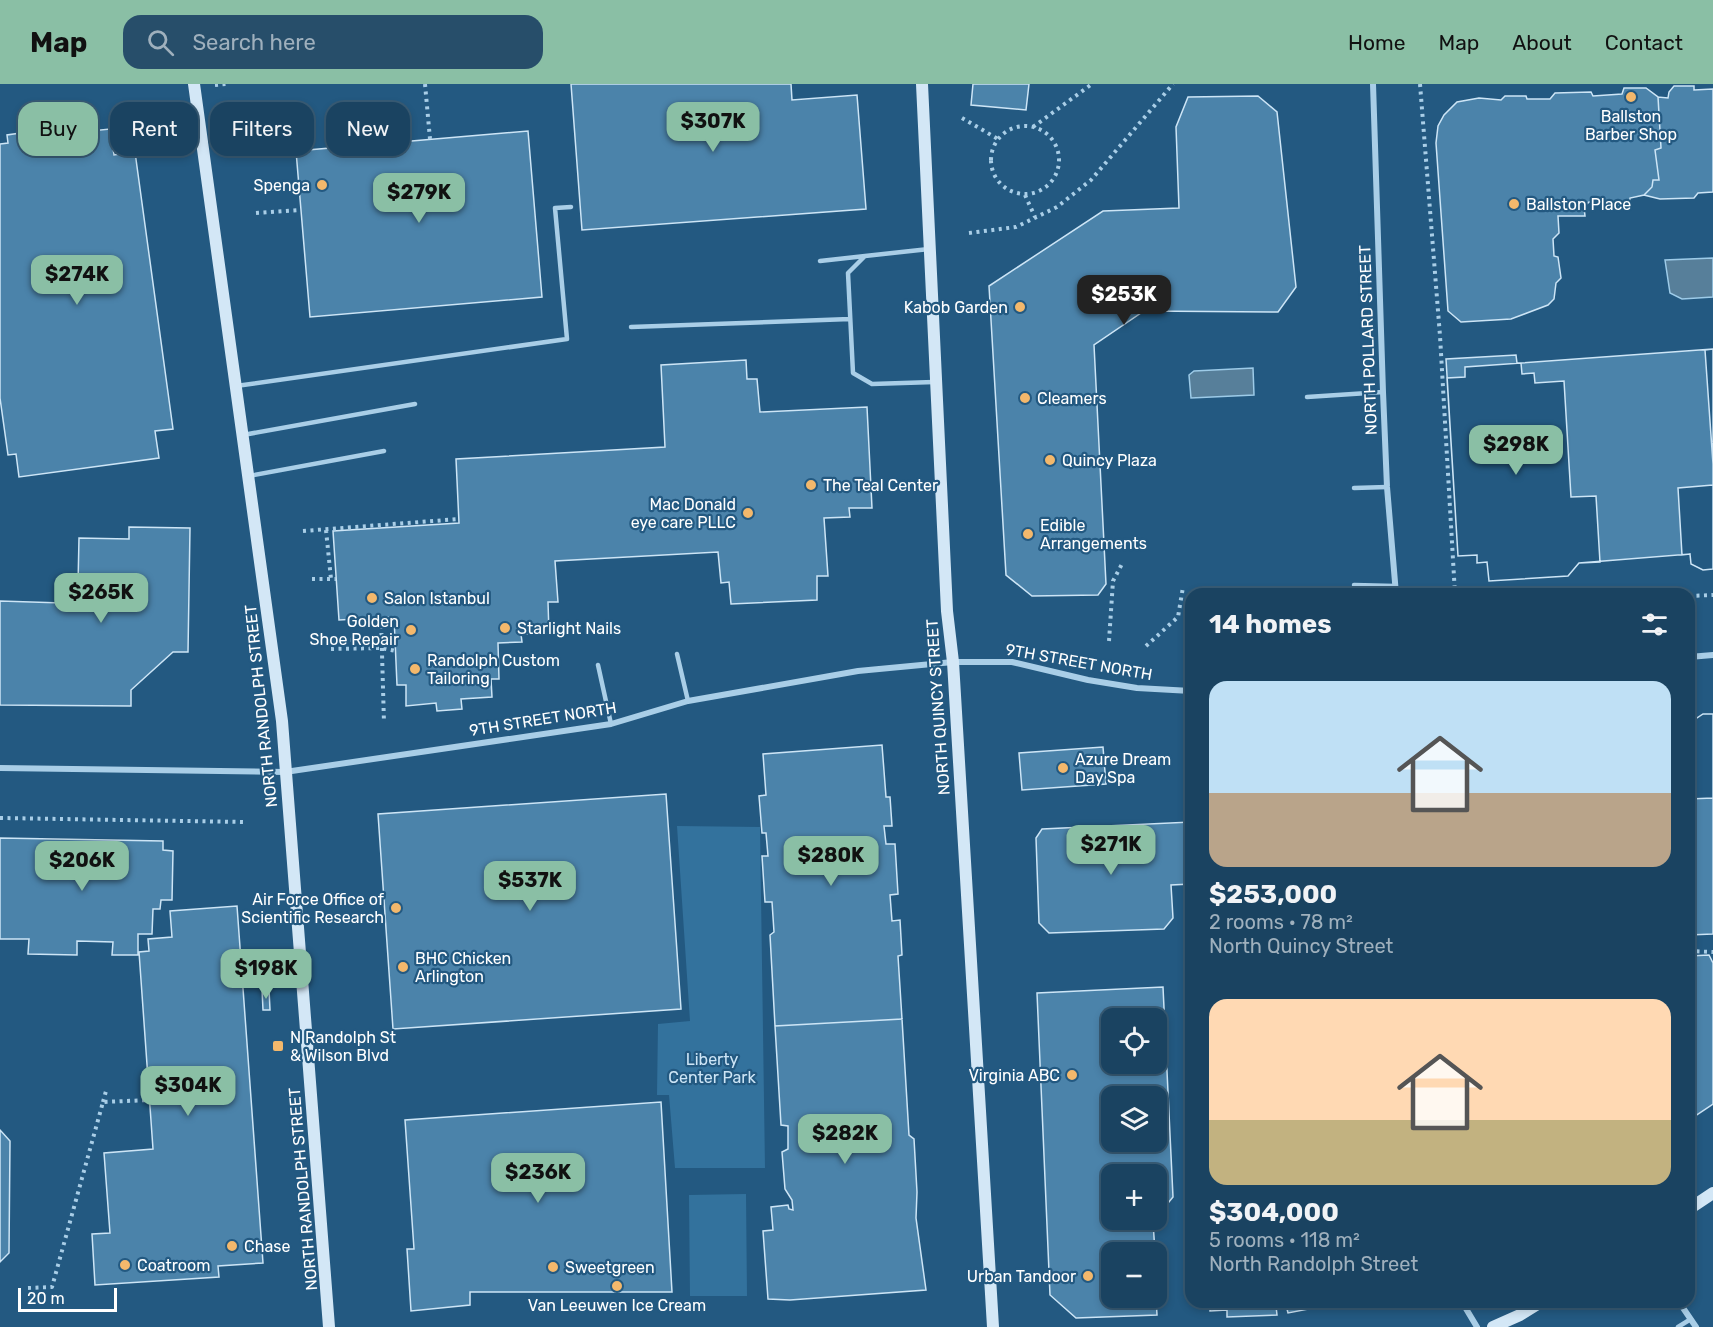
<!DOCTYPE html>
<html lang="en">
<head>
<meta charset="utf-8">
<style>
	body { margin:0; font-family:Rubik,sans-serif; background:#274e6a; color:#f1f3f6; height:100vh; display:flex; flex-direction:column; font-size:22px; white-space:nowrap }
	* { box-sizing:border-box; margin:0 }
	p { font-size:20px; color:#9fb0bd }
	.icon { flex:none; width:33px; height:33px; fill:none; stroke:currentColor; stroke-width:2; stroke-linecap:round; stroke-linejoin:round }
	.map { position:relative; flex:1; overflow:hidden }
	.drawer { position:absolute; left:1185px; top:504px; width:510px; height:720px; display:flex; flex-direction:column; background:#1a4361; border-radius:18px; box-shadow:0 3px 9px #0003,0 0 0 2px #385c76 }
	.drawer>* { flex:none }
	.hud { position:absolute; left:18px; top:18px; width:570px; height:54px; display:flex; gap:12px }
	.buttons { position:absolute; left:1101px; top:924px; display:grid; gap:12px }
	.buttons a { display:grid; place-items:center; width:66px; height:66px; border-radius:12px; background:#1a4361; box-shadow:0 3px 9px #0003,0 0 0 2px #385c76; font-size:30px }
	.scale { position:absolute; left:18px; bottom:15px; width:99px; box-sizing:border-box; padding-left:6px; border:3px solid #fff; border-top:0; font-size:16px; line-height:21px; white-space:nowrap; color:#fff; -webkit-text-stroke:4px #235981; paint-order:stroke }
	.price { position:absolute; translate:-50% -51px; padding:0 14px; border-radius:12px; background:#8abfa5; color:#111; font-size:20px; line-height:39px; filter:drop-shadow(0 2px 3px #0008) }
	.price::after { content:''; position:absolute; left:50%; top:36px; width:18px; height:14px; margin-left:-9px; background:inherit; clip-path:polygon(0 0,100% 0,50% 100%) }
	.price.selected { background:#222; color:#fff }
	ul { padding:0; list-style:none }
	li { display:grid; align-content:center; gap:12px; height:318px; padding:0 24px }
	li span { display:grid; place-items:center; height:186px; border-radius:18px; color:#555 }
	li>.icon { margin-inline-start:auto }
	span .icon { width:108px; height:108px; fill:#fffc; stroke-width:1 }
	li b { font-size:26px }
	h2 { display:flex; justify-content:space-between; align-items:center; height:72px; padding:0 24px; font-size:26px }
	.tag { padding:0 21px; border-radius:18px; background:#1a4361; box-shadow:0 3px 9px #0003,0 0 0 2px #385c76; font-size:21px; line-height:54px }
	.tag.selected { background:#8abfa5; color:#111 }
	header { display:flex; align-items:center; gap:36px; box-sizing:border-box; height:84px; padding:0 30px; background:#8abfa5; color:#111 }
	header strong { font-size:28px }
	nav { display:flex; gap:33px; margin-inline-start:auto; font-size:21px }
	.search { width:420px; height:54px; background:#274e6a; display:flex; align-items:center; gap:15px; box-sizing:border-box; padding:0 21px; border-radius:18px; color:#9fb0bd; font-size:22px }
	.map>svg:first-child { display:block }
	.green { fill:#33729d }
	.water { fill:#577f9a; stroke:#9dcbe8; stroke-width:1.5 }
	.building { fill:#4b83aa; stroke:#cde5f6; stroke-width:1.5; fill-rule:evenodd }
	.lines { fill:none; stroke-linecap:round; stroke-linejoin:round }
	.path { stroke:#a9cee7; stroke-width:4; stroke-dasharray:3 4.5; stroke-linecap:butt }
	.lane { stroke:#a9cee7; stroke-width:4.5 }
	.street { stroke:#a9cee7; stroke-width:6 }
	.secondary { stroke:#d3e7f6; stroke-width:12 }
	.poi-dot { fill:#f3b86c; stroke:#235981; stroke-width:2 }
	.labels { text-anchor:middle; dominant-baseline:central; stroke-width:4.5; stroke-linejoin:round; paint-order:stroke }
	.poi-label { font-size:16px; fill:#fff; stroke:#235981; text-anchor:start }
	.street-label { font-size:16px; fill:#fff; stroke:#235981 }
	.park-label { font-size:16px; fill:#cde5f6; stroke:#235981 }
</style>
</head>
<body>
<header>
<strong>Map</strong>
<div class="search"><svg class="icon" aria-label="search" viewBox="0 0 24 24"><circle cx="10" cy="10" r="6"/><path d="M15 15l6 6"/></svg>Search here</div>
<nav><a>Home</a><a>Map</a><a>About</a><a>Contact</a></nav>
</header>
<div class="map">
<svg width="1713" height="1243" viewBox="0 0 1713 1243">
	<rect width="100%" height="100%" fill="#235981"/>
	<path class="green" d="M 677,742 L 760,743 L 765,1084 L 675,1084 L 669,1011 L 657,1011 L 658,940 L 690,937 Z
		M 746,1110 L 747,1212 L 690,1212 L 689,1111 Z"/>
	<path class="water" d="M 1713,174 L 1713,213 L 1682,215 L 1670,209 L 1665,176 Z
		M 1253,284 L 1254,311 L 1191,314 L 1189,291 L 1194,287 Z"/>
	<path class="building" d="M 571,0 L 791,0 L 792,16 L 857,11 L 866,125 L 582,146 Z
		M 973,0 L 1029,0 L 1026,26 L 971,21 Z
		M 1674,2 L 1694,2 L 1694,6 L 1713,5 L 1713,108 L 1698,109 L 1694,114 L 1660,115 L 1644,111 L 1652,103 L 1653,96 L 1659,96 L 1655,66 L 1661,64 L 1658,13 L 1668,14 L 1669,8 Z
		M 1624,4 L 1646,4 L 1658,13 L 1661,64 L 1655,66 L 1659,96 L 1653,96 L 1652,103 L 1644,111 L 1630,114 L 1629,121 L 1607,122 L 1603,117 L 1589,118 L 1584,123 L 1585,132 L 1558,132 L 1559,149 L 1553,155 L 1554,172 L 1558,173 L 1561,194 L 1556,199 L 1554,215 L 1548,221 L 1511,235 L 1461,238 L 1448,227 L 1436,59 L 1438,42 L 1444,31 L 1457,18 L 1479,14 L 1501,16 L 1505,12 L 1526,12 L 1527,15 L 1550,15 L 1555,9 L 1591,8 L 1593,12 L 1622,10 Z
		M 1258,12 L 1277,28 L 1296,203 L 1278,228 L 1144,227 L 1094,261 L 1106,500 L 1098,511 L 1032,512 L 1006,491 L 989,202 L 1103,127 L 1179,124 L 1176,43 L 1188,13 Z
		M 90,39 L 91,47 L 110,45 L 114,71 L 135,68 L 173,345 L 155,347 L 159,374 L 19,393 L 16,370 L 8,371 L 0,314 L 0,60 L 8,59 L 7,51 Z
		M 528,47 L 542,213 L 310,233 L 296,67 Z
		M 1713,265 L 1713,485 L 1703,486 L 1691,480 L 1690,470 L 1579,479 L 1568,492 L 1489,497 L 1487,478 L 1477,479 L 1477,471 L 1458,472 L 1446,275 L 1516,271 L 1517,279 L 1521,279 Z
		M 1713,265 L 1713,380 L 1705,266 Z
		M 746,276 L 747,295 L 757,295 L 760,328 L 867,323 L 872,424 L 849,424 L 850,433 L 824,434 L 828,492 L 817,492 L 817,516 L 731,520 L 729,498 L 721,499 L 718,468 L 555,477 L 558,518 L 548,518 L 549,549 L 521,550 L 522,558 L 498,559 L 499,595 L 491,595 L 492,613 L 461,615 L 462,625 L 437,627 L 436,619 L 406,622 L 406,601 L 397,601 L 394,533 L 339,536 L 333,447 L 459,439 L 456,375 L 665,363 L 661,281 Z
		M 1521,279 L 1522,290 L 1534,289 L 1535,299 L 1564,297 L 1571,413 L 1596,412 L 1600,478 L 1579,479 L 1568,492 L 1489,497 L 1487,478 L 1477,479 L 1477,471 L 1458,472 L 1447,294 L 1465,293 L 1465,283 Z
		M 1713,401 L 1713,485 L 1703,486 L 1691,480 L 1690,470 L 1682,471 L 1678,404 Z
		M 129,443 L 190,444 L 188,568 L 173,568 L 131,606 L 131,622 L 0,621 L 0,517 L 62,519 L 78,500 L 79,454 L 129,455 Z
		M 1703,630 L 1713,630 L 1713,850 L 1689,851 L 1689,648 L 1691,648 L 1691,638 Z
		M 1703,630 L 1713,630 L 1713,714 L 1689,715 L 1689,648 L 1691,648 L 1691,638 Z
		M 882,661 L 886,713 L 890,713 L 892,742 L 884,742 L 886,760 L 895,760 L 898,810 L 890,811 L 892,837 L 900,836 L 902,871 L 898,872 L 902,935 L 775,942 L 770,851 L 774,848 L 772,818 L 765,818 L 762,772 L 768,772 L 766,749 L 762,749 L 759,712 L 766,711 L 763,670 Z
		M 1103,663 L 1106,700 L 1022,706 L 1019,669 Z
		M 666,710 L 681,925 L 393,945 L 378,730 Z
		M 1191,738 L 1191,800 L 1171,801 L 1173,834 L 1164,845 L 1049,849 L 1039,839 L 1036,754 L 1042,745 Z
		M 0,754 L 163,757 L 163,766 L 173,767 L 172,816 L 161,816 L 160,825 L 153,825 L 152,850 L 138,850 L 138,871 L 112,871 L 113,858 L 77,857 L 77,871 L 28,870 L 29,855 L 0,855 Z
		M 237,822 L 263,1179 L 218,1182 L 219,1193 L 95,1201 L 92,1150 L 110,1149 L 104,1069 L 153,1065 L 139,868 L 149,867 L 148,855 L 172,853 L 170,827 Z
		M 1709,871 L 1713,879 L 1713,1020 L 1689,1036 L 1689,872 Z
		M 1163,903 L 1173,1113 L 1156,1134 L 1156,1090 L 1112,1090 L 1112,1136 L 1155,1136 L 1153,1138 L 1155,1168 L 1112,1168 L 1112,1214 L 1156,1214 L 1157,1231 L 1076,1234 L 1050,1211 L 1037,909 ZM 1112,934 L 1156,934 L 1156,980 L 1112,980 ZM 1112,1012 L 1156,1012 L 1156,1058 L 1112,1058 Z
		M 262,905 L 269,905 L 270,926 L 263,926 Z
		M 902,935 L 909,1051 L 914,1055 L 917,1108 L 916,1134 L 926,1206 L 790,1216 L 768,1215 L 763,1147 L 773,1146 L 771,1123 L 788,1121 L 789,1125 L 793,1126 L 792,1116 L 785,1105 L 782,1068 L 788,1065 L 788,1042 L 781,1041 L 775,942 Z
		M 661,1018 L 672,1208 L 470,1208 L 470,1221 L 411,1227 L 407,1165 L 414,1165 L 405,1036 Z
		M 0,1046 L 10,1057 L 9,1169 L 0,1178 Z
		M 1210,1218 L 1345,1218 L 1288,1229 L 1286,1221 L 1276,1222 L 1277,1231 L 1227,1233 L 1227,1226 L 1210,1227 Z"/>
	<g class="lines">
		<path class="path" d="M 425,0 L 430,55
			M 1420,0 L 1440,252 L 1455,510
			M 215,1 L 226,0
			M 962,34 L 998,55
			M991 76a34 34 0 1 1 68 0a34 34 0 1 1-68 0Z
			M 1033,43 L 1092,0
			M 1025,111 L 1035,133
			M 256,129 L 299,126
			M 969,149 L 1016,143 L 1057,123 L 1091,96 L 1173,0
			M 326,446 L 331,495
			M 303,447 L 459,435
			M 312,495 L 336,495
			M 1689,512 L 1713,511
			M 381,534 L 384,639
			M 328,554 L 396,559
			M 1109,557 L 1113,497 L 1123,478
			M 1146,562 L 1178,533 L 1183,503
			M 331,565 L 381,564 L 396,567
			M 0,734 L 245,738
			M 1689,867 L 1713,868
			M 103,1018 L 106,1007
			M 28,1204 L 52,1203 L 103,1018 L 150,1016"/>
		<path class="lane" d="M 929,165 L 865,172 L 848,189 L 853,289 L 872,300 L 934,298
			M 820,177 L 865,172
			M 631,243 L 850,235
			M 236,302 L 567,255 L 555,124 L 571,123
			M 1307,313 L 1383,308
			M 243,351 L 415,320
			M 249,392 L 384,367
			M 1354,404 L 1387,403
			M 1354,501 L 1395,502
			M 677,570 L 688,617
			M 598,581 L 611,640
			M 1678,1243 L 1691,1235"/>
		<path class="street" d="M 1373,0 L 1383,308 L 1387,403 L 1396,510
			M 1689,573 L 1713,571
			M 0,684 L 285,688 L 611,640 L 688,617 L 858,587 L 953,578 L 1012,578 L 1088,596 L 1137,604 L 1191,607
			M 1462,1218 L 1477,1243
			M 1679,1218 L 1696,1243"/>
		<path class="secondary" d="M 194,0 L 282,637 L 329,1243
			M 922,0 L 947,527 L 953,578 L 993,1243
			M 1689,1125 L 1713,1109
			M 1493,1243 L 1520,1231 L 1541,1218"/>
	</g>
	<g class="poi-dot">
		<circle cx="1631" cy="13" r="6"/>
		<circle cx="322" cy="101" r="6"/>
		<circle cx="1514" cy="120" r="6"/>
		<circle cx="1020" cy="223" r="6"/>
		<circle cx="1025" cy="314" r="6"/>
		<circle cx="1050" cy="376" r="6"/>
		<circle cx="811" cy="401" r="6"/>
		<circle cx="748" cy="429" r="6"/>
		<circle cx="1028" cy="450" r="6"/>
		<circle cx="372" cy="514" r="6"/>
		<circle cx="505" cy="544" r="6"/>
		<circle cx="411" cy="546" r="6"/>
		<circle cx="415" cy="585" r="6"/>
		<circle cx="1063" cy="684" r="6"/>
		<circle cx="396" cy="824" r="6"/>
		<circle cx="403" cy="883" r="6"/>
		<rect x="272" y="956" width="12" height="12" rx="3"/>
		<circle cx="1072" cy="991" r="6"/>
		<circle cx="232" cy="1162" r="6"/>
		<circle cx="125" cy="1181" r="6"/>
		<circle cx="553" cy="1183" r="6"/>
		<circle cx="1088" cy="1192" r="6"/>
		<circle cx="617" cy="1202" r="6"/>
	</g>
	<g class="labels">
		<g class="poi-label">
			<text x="1631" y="32" text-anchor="middle">Ballston<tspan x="1631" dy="18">Barber Shop</tspan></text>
			<text x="310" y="101" text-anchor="end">Spenga</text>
			<text x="1526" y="120">Ballston Place</text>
			<text x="1008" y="223" text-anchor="end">Kabob Garden</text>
			<text x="1037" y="314">Cleamers</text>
			<text x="1062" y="376">Quincy Plaza</text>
			<text x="823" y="401">The Teal Center</text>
			<text x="736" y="420" text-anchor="end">Mac Donald<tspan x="736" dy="18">eye care PLLC</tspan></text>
			<text x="1040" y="441">Edible<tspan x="1040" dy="18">Arrangements</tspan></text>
			<text x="384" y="514">Salon Istanbul</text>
			<text x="399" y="537" text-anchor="end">Golden<tspan x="399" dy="18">Shoe Repair</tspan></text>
			<text x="517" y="544">Starlight Nails</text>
			<text x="427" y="576">Randolph Custom<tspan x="427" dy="18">Tailoring</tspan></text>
			<text x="1075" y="675">Azure Dream<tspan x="1075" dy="18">Day Spa</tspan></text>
			<text x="384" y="815" text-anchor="end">Air Force Office of<tspan x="384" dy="18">Scientific Research</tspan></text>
			<text x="415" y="874">BHC Chicken<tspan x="415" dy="18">Arlington</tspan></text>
			<text x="290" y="953">N Randolph St<tspan x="290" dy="18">&amp; Wilson Blvd</tspan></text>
			<text x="1060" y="991" text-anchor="end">Virginia ABC</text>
			<text x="244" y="1162">Chase</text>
			<text x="137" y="1181">Coatroom</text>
			<text x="565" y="1183">Sweetgreen</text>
			<text x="1076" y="1192" text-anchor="end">Urban Tandoor</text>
			<text x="617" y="1221" text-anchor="middle">Van Leeuwen Ice Cream</text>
		</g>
		<g class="street-label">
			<text transform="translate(1368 256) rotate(-92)">NORTH POLLARD STREET</text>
			<text transform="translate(1079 578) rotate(10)">9TH STREET NORTH</text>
			<text transform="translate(261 622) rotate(-96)">NORTH RANDOLPH STREET</text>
			<text transform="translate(938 623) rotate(-94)">NORTH QUINCY STREET</text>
			<text transform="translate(543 635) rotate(-9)">9TH STREET NORTH</text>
			<text transform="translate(303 1105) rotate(-95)">NORTH RANDOLPH STREET</text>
		</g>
		<g class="park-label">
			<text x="712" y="975">Liberty<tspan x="712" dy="18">Center Park</tspan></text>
		</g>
	</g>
</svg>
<div class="buttons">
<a><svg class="icon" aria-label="locate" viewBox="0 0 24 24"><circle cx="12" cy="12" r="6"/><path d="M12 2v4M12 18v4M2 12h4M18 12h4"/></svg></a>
<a><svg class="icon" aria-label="layers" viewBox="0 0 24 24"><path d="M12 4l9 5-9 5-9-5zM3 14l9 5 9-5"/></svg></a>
<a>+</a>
<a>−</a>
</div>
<div class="scale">20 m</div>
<b class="price" style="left:713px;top:69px">$307K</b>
<b class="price" style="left:419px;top:140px">$279K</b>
<b class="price" style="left:77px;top:222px">$274K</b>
<b class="price selected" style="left:1124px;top:242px">$253K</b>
<b class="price" style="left:1516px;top:392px">$298K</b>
<b class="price" style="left:101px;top:540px">$265K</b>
<b class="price" style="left:1111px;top:792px">$271K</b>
<b class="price" style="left:831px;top:803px">$280K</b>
<b class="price" style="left:82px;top:808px">$206K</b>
<b class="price" style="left:530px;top:828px">$537K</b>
<b class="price" style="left:266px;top:916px">$198K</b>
<b class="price" style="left:188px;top:1033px">$304K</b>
<b class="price" style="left:845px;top:1081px">$282K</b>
<b class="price" style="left:538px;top:1120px">$236K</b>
<div class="hud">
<a class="tag selected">Buy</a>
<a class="tag">Rent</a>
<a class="tag">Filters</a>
<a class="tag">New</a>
</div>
<section class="drawer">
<h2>14 homes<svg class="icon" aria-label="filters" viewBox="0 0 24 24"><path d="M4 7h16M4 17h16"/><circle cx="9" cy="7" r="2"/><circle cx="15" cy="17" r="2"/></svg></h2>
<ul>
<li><span style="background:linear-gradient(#bfe0f5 60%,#b9a48a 0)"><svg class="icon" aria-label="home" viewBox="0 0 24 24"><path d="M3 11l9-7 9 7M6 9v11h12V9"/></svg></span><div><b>$253,000</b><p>2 rooms · 78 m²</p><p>North Quincy Street</p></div></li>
<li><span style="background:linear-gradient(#ffd9b3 65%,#c2b280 0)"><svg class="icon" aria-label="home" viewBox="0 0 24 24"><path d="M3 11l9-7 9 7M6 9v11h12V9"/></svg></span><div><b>$304,000</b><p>5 rooms · 118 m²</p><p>North Randolph Street</p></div></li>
</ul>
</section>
</div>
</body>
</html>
